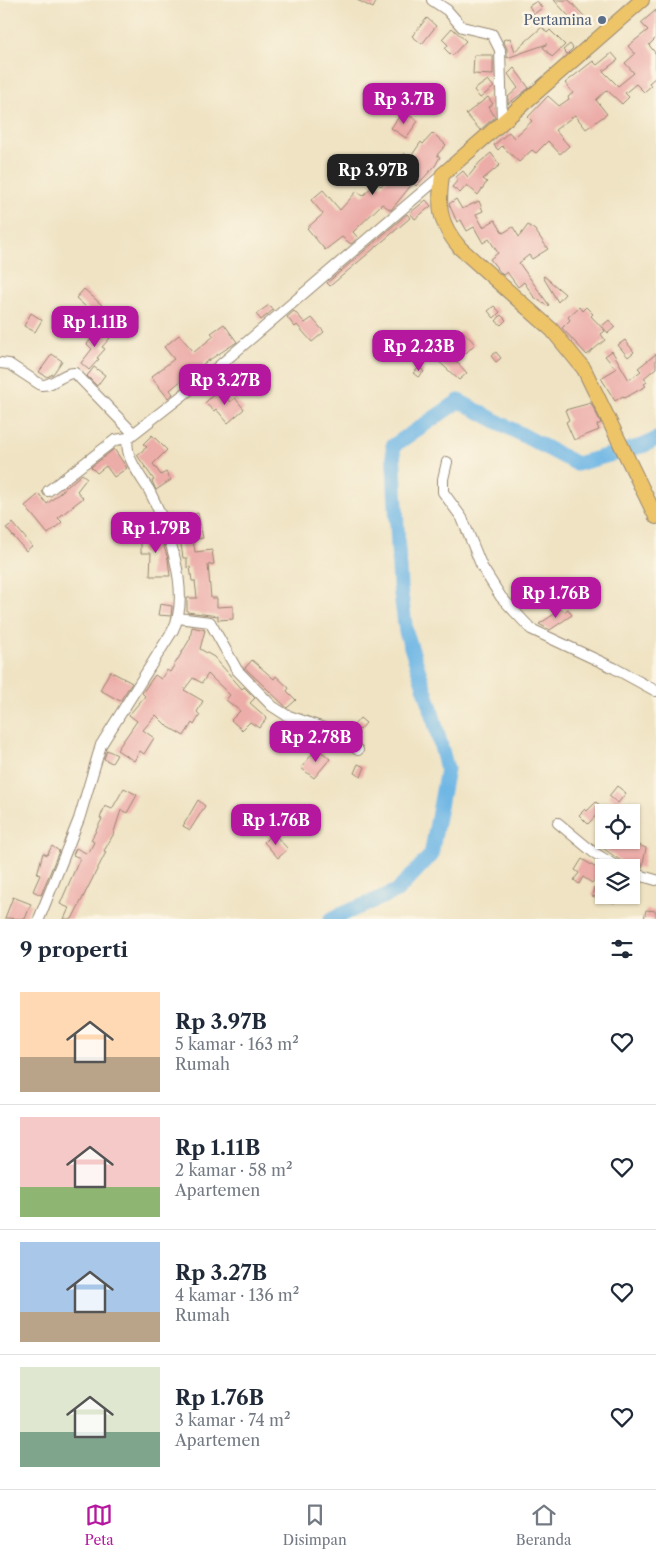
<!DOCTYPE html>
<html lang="id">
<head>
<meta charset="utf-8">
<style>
	body { margin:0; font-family:"Libre Caslon Text",serif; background:#f2f2f3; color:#1f2937; height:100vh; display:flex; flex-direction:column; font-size:19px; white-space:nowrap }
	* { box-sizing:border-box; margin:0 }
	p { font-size:16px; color:#747a83 }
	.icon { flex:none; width:28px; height:28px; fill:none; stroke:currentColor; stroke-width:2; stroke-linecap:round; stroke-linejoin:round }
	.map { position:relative; height:919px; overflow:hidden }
	.sheet { display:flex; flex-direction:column; background:#fff; flex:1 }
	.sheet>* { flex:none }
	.fabs { position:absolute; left:595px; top:804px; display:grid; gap:10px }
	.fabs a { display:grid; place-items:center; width:45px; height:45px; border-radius:0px; background:#fff; box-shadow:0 1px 4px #0004; font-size:25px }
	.price { position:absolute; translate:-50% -42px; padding:0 11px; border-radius:10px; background:#b5179e; color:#fff; font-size:16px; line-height:32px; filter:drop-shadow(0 1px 2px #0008) }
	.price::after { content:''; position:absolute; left:50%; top:30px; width:15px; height:11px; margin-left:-8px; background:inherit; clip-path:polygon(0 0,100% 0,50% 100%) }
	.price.active { background:#222; color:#fff }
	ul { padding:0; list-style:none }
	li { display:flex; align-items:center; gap:15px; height:125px; padding:0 20px }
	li+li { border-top:1px solid #e0e1e3 }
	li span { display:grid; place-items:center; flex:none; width:140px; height:100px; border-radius:0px; color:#555 }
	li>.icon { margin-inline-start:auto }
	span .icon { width:60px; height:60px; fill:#fffc; stroke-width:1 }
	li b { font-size:21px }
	h2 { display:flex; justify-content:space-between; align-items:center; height:60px; padding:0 20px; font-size:21px }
	.dock { display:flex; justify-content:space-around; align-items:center; height:70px; border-top:1px solid #e0e1e3; background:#fff; font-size:14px; color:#747a83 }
	.dock a { display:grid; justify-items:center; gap:2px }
	.dock .active { color:#b5179e }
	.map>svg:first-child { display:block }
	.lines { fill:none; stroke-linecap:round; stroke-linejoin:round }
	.river { stroke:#6db6e5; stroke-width:15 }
	.building { fill:#ecaca8 }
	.minor-casing { stroke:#958670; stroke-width:12 }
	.highway-casing { stroke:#958670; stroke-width:16 }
	.minor { stroke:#fff; stroke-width:10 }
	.highway { stroke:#eec469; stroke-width:14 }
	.service-dot { fill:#5c6f8a; stroke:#fcf5e5; stroke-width:2 }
	.labels { text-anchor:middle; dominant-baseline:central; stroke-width:5; stroke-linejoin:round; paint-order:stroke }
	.service-label { font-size:14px; fill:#4e5e75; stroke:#fcf5e5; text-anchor:end }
</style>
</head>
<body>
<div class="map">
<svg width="656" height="919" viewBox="0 0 656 919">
	<rect width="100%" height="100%" fill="#fcf5e5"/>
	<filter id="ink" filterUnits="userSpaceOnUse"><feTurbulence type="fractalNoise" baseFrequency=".02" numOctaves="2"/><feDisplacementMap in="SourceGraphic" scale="10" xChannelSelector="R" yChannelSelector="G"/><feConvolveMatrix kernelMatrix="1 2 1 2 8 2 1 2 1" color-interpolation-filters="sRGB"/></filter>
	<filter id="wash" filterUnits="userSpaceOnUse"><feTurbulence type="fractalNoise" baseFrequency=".0096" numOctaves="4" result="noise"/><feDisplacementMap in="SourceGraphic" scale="20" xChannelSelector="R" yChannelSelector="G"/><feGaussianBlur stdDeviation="1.12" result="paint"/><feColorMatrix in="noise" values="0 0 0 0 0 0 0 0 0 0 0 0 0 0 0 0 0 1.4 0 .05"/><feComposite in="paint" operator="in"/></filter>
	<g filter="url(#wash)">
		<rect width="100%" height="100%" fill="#efe3c3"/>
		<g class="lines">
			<path class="river" d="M 331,919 L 397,891 L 431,855 L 447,769 L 430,705 L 406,632 L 400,587 L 393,446 L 459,401 L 577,464 L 645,445 L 656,439"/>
		</g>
		<g id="blocks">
			<path class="building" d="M 357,0 L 377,0 L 373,8 Z
				M 554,0 L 569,0 L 584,16 L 575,23 Z
				M 537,1 L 542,8 L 534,14 L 529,6 Z
				M 656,10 L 656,38 L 649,45 L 656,54 L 656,77 L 649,83 L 651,86 L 644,92 L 636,84 L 625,93 L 629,97 L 622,104 L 607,90 L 596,100 L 607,114 L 586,129 L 575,115 L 555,130 L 569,146 L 560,154 L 548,141 L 536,153 L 532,150 L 519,162 L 502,146 L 498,150 L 494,145 L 509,132 L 514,138 L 532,121 L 528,117 L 548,96 L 559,106 L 569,99 L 568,97 L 573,93 L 565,83 L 593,61 L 597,65 L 612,53 L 618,60 L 603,71 L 618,86 L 634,73 L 625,63 L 635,54 L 628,46 L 648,30 L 641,23 Z
				M 427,18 L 436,26 L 422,44 L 412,36 Z
				M 542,27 L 547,33 L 550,30 L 565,45 L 552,57 L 543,47 L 547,44 L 507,58 L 507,49 L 503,40 L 510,38 L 515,51 Z
				M 452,28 L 466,41 L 452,56 L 445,49 L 448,45 L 442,39 Z
				M 570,44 L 573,48 L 567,54 L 563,50 Z
				M 474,55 L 493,55 L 493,75 L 473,74 Z
				M 514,68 L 529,88 L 508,104 L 508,97 L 518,88 L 508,74 Z
				M 488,80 L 494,87 L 480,98 L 474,90 Z
				M 488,97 L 493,104 L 489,107 L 495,117 L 480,130 L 466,114 Z
				M 403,111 L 418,121 L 406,138 L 391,128 Z
				M 433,133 L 446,145 L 437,155 L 440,157 L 435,166 L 416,186 L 413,183 L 391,210 L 382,204 L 353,232 L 358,238 L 351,244 L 342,237 L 325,250 L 307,228 L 323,214 L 311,200 L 323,190 L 340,210 L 357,191 L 363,196 L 376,182 L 381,186 L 396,170 L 392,167 L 404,153 L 410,158 L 421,142 L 423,144 Z
				M 491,153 L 500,165 L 483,179 L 487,182 L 478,195 L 467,185 L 460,193 L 452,187 L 458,180 L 456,177 L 463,171 L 468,177 L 480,162 Z
				M 456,199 L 462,209 L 479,201 L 483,211 L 476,214 L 483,227 L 495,220 L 503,233 L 513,227 L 519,237 L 528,225 L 535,230 L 548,249 L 532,259 L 529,255 L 519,263 L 549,305 L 547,306 L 534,297 L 524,282 L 518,287 L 507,272 L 503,275 L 500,272 L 490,259 L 498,253 L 489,239 L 483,243 L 474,227 L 467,231 L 461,220 L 457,222 L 449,204 Z
				M 426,200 L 431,206 L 415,219 L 410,213 Z
				M 407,214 L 410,218 L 330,286 L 327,283 Z
				M 544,276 L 565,294 L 558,302 L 543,277 Z
				M 84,289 L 102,305 L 94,314 L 76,298 Z
				M 269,305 L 273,310 L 261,320 L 256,314 Z
				M 494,306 L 500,312 L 494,318 L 488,311 Z
				M 579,307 L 582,311 L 586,307 L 593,314 L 591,316 L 605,331 L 601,334 L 605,340 L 587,355 L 562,328 L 570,320 L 568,317 Z
				M 294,311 L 305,323 L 312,318 L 324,332 L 312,342 L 297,325 L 295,327 L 287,317 Z
				M 31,313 L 42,320 L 35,332 L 24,326 Z
				M 501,315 L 506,320 L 501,325 L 496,321 Z
				M 609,320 L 615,327 L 608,333 L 602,326 Z
				M 224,324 L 237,342 L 203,364 L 205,368 L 184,382 L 182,380 L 170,390 L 173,394 L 168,398 L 151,377 L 174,359 L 164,347 L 179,335 L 194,352 L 214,336 L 211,333 Z
				M 97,327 L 110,338 L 102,347 L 105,349 L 97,358 L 99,359 L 89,370 L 81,363 L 92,349 L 87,344 L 93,337 L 90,334 Z
				M 462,330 L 475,344 L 457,362 L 467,373 L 459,380 L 434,357 Z
				M 625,340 L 634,352 L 628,357 L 618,345 Z
				M 612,351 L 629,380 L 641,371 L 638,368 L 656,354 L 656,368 L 644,378 L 647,382 L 644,384 L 646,386 L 625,398 L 623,396 L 615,401 L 601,378 L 616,369 L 605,356 Z
				M 496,352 L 501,358 L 496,362 L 491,356 Z
				M 52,354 L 62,361 L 53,374 L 47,377 L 39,372 Z
				M 94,367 L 105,375 L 97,386 L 87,376 Z
				M 420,367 L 424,372 L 418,377 L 413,373 Z
				M 218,390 L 230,402 L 235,398 L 244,409 L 228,423 L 216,409 L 214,411 L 205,403 Z
				M 591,403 L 601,423 L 597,425 L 599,430 L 574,440 L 566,422 L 569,420 L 565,410 Z
				M 152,435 L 167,450 L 153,464 L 161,475 L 166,472 L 171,480 L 156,490 L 152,481 L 154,480 L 137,455 L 147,447 L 143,444 Z
				M 114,449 L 127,468 L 114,477 L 106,466 L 97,473 L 91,467 Z
				M 82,474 L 87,478 L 77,491 L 83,498 L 58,518 L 62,522 L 48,534 L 25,506 L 39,494 L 47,504 Z
				M 198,513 L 203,538 L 193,540 L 195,552 L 212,550 L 214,564 L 208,565 L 211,598 L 217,598 L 217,607 L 233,606 L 233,619 L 218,620 L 218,616 L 187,612 L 187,598 L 197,598 L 195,581 L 192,581 L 190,567 L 187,568 L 187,558 L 183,558 L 177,518 Z
				M 13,523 L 32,546 L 26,551 L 6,528 Z
				M 158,529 L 168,559 L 170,576 L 150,576 L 151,553 L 141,553 L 141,541 L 146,540 L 146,530 Z
				M 160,604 L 172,606 L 171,616 L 158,615 Z
				M 562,609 L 564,612 L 568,609 L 572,615 L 550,630 L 539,624 Z
				M 192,627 L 205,630 L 200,649 L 214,657 L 242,689 L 244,687 L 255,698 L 250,703 L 267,718 L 259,728 L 250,722 L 242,730 L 231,720 L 240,711 L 226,700 L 230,695 L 208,674 L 202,683 L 193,678 L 184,690 L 203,701 L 197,712 L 200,715 L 194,725 L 192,723 L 184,736 L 167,726 L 156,715 L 143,730 L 154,738 L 144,754 L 140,751 L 134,761 L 117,750 L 137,721 L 129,715 L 145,696 L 142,693 L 155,675 L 161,679 L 167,670 L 170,672 L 190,639 Z
				M 252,660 L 274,679 L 276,676 L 289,688 L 287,691 L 296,700 L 287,708 L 245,668 Z
				M 110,671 L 132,683 L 120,701 L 100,690 Z
				M 360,718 L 366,723 L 360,730 L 354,725 Z
				M 317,748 L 330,759 L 314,778 L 301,768 Z
				M 107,750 L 117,755 L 112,763 L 104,759 Z
				M 358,764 L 365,767 L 361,777 L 354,773 Z
				M 617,786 L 626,793 L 618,803 L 609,796 Z
				M 124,788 L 137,795 L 127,813 L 121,810 L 113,835 L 104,851 L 106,852 L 72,919 L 64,919 L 69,908 L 60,904 L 80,858 L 73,855 L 76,848 L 88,854 L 94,842 L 91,840 L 102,819 L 100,818 L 105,806 L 112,809 Z
				M 198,800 L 205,806 L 190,830 L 183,826 Z
				M 596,802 L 603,808 L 588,824 L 579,815 L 585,809 L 587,811 Z
				M 273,833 L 288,849 L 278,858 L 264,842 Z
				M 604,840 L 622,840 L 620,842 L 633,849 L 636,844 L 646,848 L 642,869 L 628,866 L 600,846 Z
				M 52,846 L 59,851 L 41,895 L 33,891 L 40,875 L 37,874 L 43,853 L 47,855 Z
				M 582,859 L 601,871 L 592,883 L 583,877 L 579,884 L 574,880 L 579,873 L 575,870 Z
				M 594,887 L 604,890 L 604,895 L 617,895 L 615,903 L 592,896 Z
				M 13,897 L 31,904 L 25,919 L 5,918 Z
				M 646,910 L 656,911 L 656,919 L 644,919 Z"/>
		</g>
	</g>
	<g filter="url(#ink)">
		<use href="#blocks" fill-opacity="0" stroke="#958670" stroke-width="1"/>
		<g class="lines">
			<defs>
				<path id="minor" d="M 432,0 L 447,10 L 462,27 L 492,34 L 500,50 L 502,122
					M 0,363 L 9,364 L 41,385 C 54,386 63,372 75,373 L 133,433
					M 447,462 L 443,479 L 443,492 L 462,518 L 482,567 L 501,597 L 531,629 L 614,668 L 656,691
					M 48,491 L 115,440 L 128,438
					M 178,618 L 210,622 L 237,670 L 272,706 L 286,715 L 332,731 L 358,750
					M 558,823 L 593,852 L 619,868
					M 631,873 L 656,880
					M 39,919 L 79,819 L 101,745 L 173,630 C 192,592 167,525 149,490 C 140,475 124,457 128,438 L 206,377 L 442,175"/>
				<path id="highway" d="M 642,0 L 442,175 C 438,207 438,222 460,248 L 552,330 L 584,369 L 656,517"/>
			</defs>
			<use href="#minor" class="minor-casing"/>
			<use href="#highway" class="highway-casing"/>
			<use href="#minor" class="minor"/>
			<use href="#highway" class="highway"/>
		</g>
	</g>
	<circle class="service-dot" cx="602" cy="20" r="5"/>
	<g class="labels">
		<g class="service-label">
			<text x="592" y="20">Pertamina</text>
		</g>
	</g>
</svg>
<div class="fabs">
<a><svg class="icon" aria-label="locate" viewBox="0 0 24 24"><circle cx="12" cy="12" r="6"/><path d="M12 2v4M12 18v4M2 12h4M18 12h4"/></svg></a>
<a><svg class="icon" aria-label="layers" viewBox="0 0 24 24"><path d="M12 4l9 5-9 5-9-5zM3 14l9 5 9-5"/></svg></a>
</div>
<b class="price" style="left:404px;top:125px">Rp 3.7B</b>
<b class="price active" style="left:373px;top:196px">Rp 3.97B</b>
<b class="price" style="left:95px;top:348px">Rp 1.11B</b>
<b class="price" style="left:419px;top:372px">Rp 2.23B</b>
<b class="price" style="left:225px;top:406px">Rp 3.27B</b>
<b class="price" style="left:156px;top:554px">Rp 1.79B</b>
<b class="price" style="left:556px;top:619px">Rp 1.76B</b>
<b class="price" style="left:316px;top:763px">Rp 2.78B</b>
<b class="price" style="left:276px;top:846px">Rp 1.76B</b>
</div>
<section class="sheet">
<h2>9 properti<svg class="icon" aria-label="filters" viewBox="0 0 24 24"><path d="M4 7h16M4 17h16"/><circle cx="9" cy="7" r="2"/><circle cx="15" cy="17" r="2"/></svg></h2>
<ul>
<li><span style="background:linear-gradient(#ffd9b3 65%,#b9a48a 0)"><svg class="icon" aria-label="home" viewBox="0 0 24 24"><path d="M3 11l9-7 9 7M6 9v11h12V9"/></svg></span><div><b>Rp 3.97B</b><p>5 kamar · 163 m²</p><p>Rumah</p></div><svg class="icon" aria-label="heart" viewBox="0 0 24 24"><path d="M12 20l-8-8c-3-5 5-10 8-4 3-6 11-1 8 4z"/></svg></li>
<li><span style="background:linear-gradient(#f6c9c9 70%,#8fb573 0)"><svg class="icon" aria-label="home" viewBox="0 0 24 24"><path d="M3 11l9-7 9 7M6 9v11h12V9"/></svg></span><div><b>Rp 1.11B</b><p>2 kamar · 58 m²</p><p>Apartemen</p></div><svg class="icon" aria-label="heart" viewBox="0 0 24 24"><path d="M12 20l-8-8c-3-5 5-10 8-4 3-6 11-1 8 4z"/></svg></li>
<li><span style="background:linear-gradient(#a9c7e8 70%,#b9a48a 0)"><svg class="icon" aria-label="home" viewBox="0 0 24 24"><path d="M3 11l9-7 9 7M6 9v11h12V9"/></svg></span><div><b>Rp 3.27B</b><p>4 kamar · 136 m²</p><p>Rumah</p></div><svg class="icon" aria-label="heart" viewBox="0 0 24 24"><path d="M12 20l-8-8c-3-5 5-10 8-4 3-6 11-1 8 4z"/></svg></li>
<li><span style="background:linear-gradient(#dfe7d0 65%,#7fa58c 0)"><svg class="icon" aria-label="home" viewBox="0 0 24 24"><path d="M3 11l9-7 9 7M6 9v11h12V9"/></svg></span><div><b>Rp 1.76B</b><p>3 kamar · 74 m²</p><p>Apartemen</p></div><svg class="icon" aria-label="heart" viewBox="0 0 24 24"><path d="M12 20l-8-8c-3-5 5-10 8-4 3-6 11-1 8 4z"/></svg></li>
</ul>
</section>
<nav class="dock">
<a class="active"><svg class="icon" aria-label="map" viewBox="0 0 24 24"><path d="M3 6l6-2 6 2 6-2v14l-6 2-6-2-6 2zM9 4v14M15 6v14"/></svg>Peta</a>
<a><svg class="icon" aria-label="saved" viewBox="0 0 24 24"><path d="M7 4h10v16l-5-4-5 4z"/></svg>Disimpan</a>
<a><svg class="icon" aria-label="home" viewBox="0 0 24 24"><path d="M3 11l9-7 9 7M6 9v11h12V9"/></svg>Beranda</a>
</nav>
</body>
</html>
